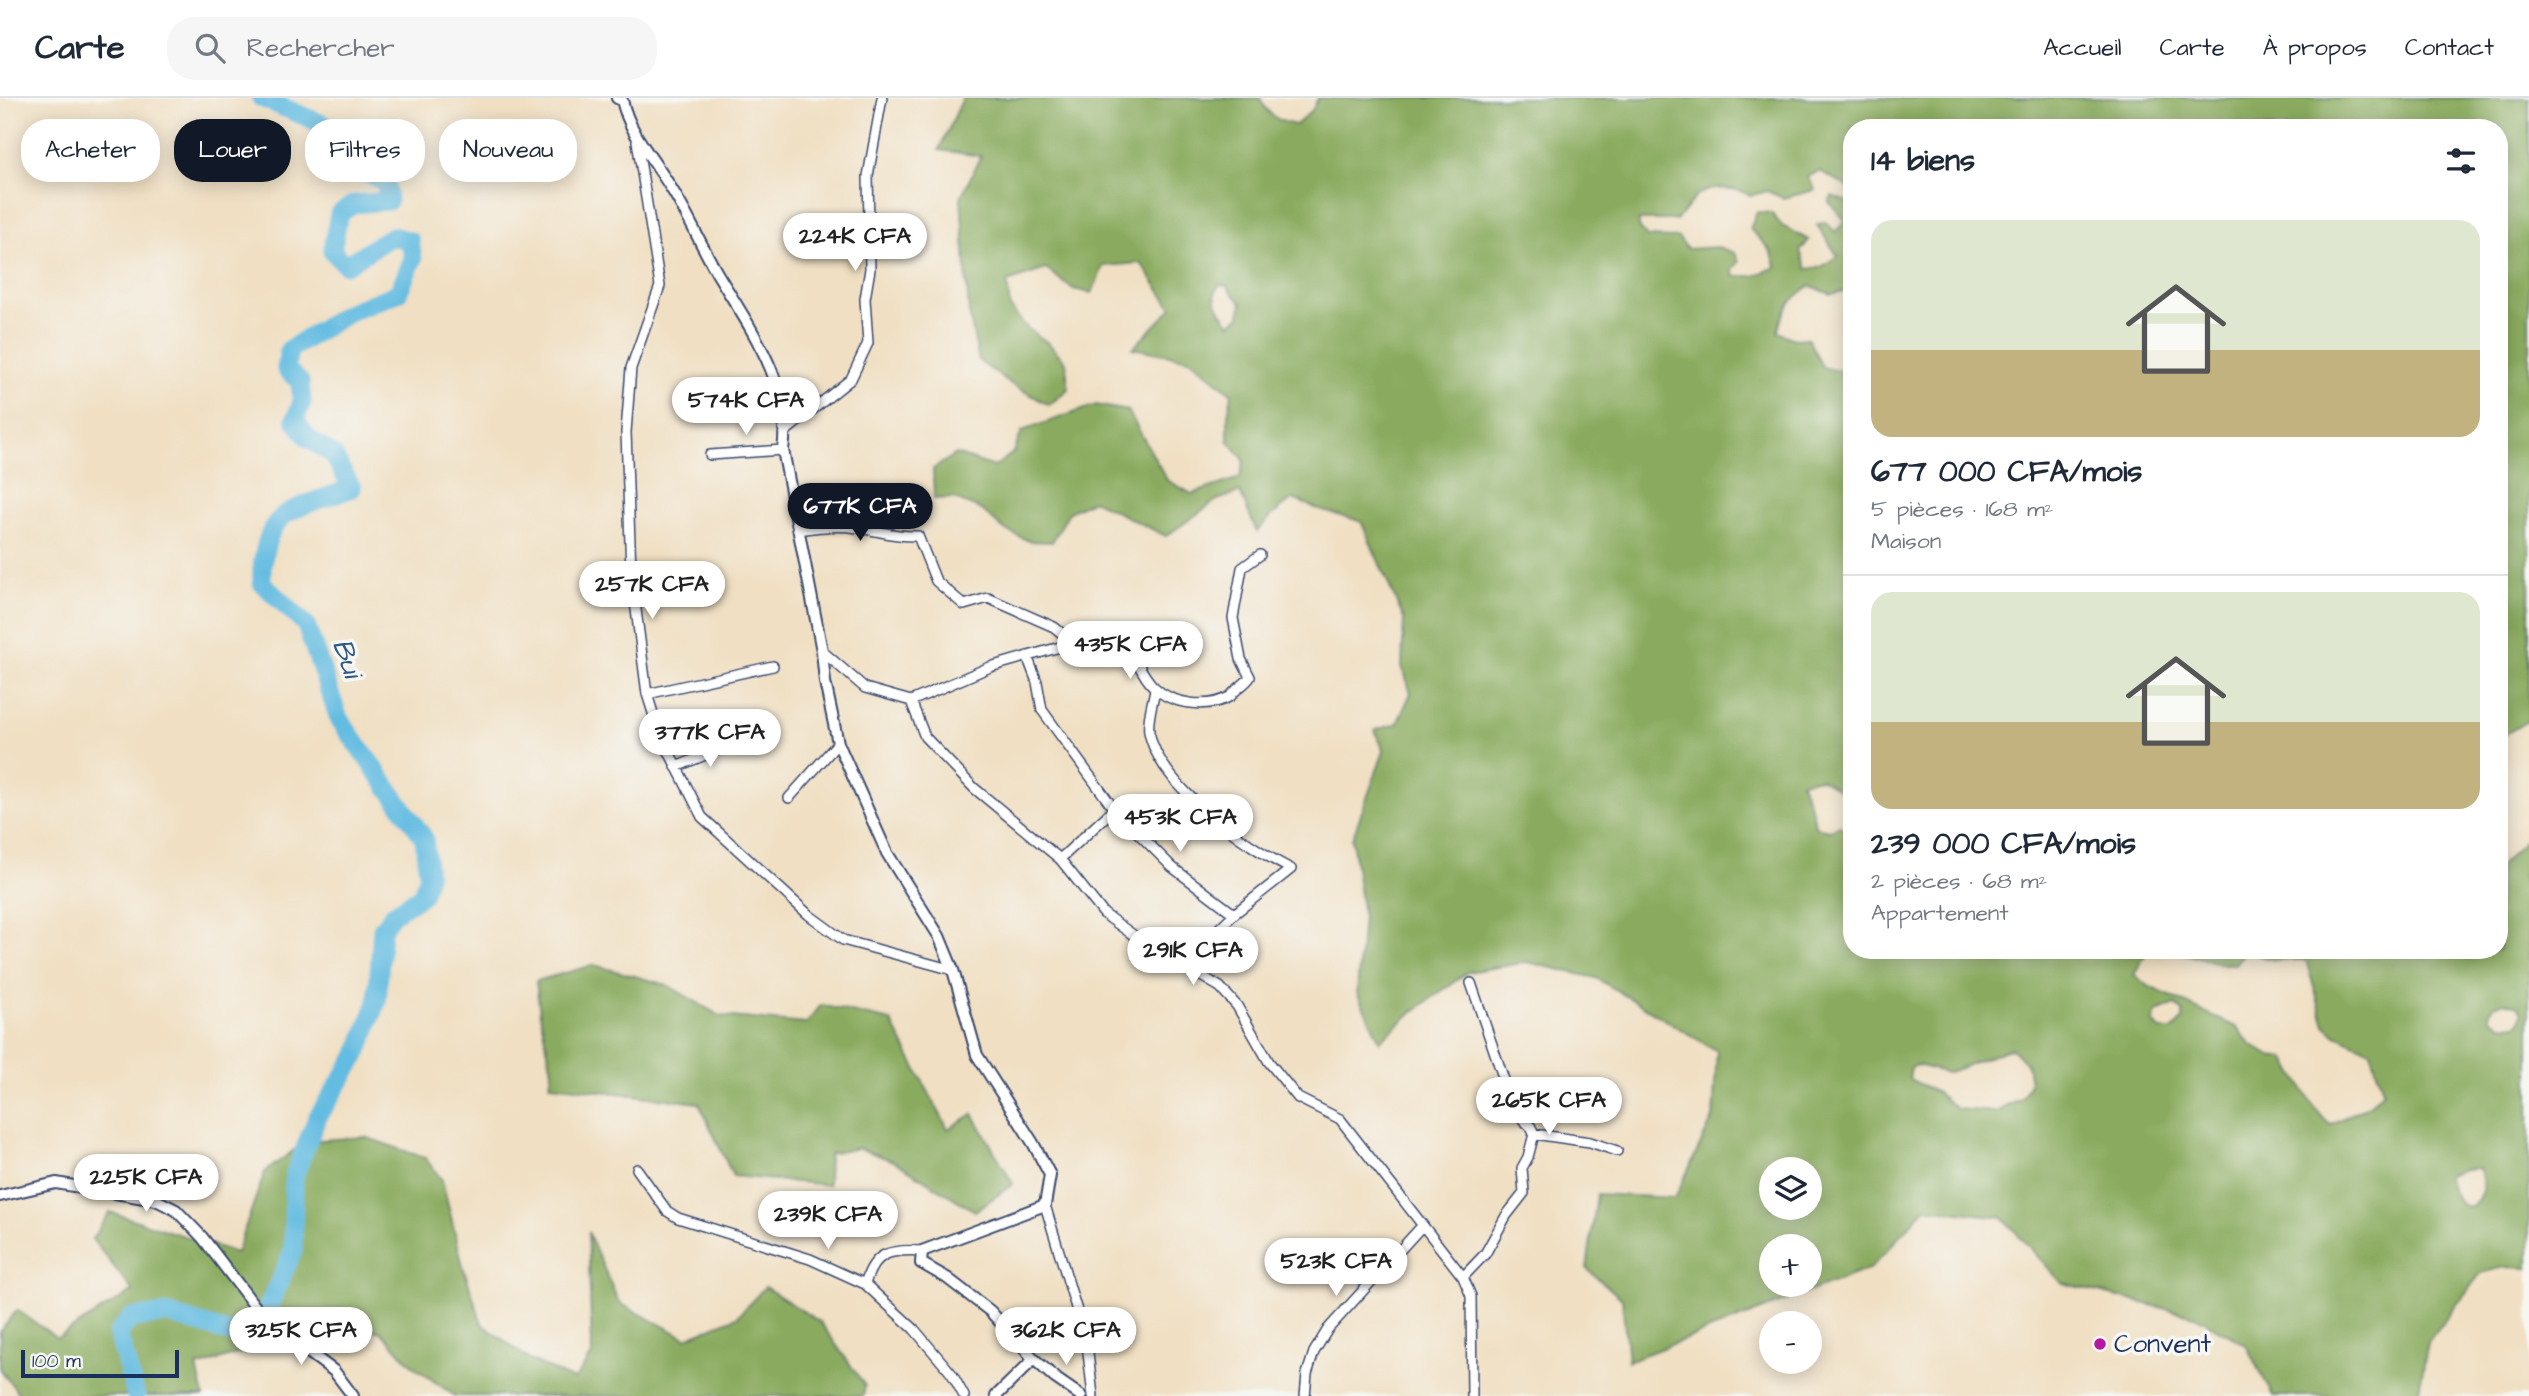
<!DOCTYPE html>
<html lang="fr">
<head>
<meta charset="utf-8">
<style>
	body { margin:0; font-family:"Architects Daughter",sans-serif; background:#f6f6f7; color:#1f2937; height:100vh; display:flex; flex-direction:column; font-size:26px; white-space:nowrap }
	* { box-sizing:border-box; margin:0 }
	p { font-size:23px; color:#747a83 }
	.icon { flex:none; width:38px; height:38px; fill:none; stroke:currentColor; stroke-width:2; stroke-linecap:round; stroke-linejoin:round }
	.map { position:relative; flex:1; overflow:hidden }
	.panel { position:absolute; left:1843px; top:21px; width:665px; height:840px; display:flex; flex-direction:column; background:#fff; border-radius:28px; box-shadow:0 4px 18px #0003 }
	.panel>* { flex:none }
	.guide { position:absolute; left:21px; top:21px; width:665px; height:63px; display:flex; gap:14px }
	.tools { position:absolute; left:1759px; top:1059px; display:grid; gap:14px }
	.tools a { display:grid; place-items:center; width:63px; height:63px; border-radius:50%; background:#fff; box-shadow:0 4px 18px #0003; font-size:35px }
	.scale { position:absolute; left:21px; bottom:18px; width:158px; box-sizing:border-box; padding-left:7px; border:4px solid #1b2f5e; border-top:0; font-size:19px; line-height:24px; white-space:nowrap; color:#1b2f5e; -webkit-text-stroke:5px #f6f6f2; paint-order:stroke }
	.price { position:absolute; translate:-50% -60px; padding:0 16px; border-radius:24px; background:#fff; color:#222; font-size:23px; line-height:46px; filter:drop-shadow(0 2px 4px #0008) }
	.price::after { content:''; position:absolute; left:50%; top:42px; width:21px; height:16px; margin-left:-10px; background:inherit; clip-path:polygon(0 0,100% 0,50% 100%) }
	.price.current { background:#111827; color:#fff }
	ul { padding:0; list-style:none }
	li { display:grid; align-content:center; gap:14px; height:371px; padding:0 28px }
	li+li { border-top:2px solid #e0e1e3 }
	li span { display:grid; place-items:center; height:217px; border-radius:21px; color:#555 }
	li>.icon { margin-inline-start:auto }
	span .icon { width:126px; height:126px; fill:#fffc; stroke-width:1 }
	li b { font-size:30px }
	h2 { display:flex; justify-content:space-between; align-items:center; height:84px; padding:0 28px; font-size:30px }
	.tag { padding:0 24px; border-radius:28px; background:#fff; box-shadow:0 4px 18px #0003; font-size:24px; line-height:63px }
	.tag.current { background:#111827; color:#fff }
	header { display:flex; align-items:center; gap:42px; box-sizing:border-box; height:98px; padding:0 35px; background:#fff; border-bottom:2px solid #e0e1e3 }
	header strong { font-size:33px }
	nav { display:flex; gap:38px; margin-inline-start:auto; font-size:24px }
	.search { width:490px; height:63px; background:#f6f6f7; display:flex; align-items:center; gap:18px; box-sizing:border-box; padding:0 24px; border-radius:28px; color:#747a83; font-size:26px }
	.map>svg:first-child { display:block }
	.forest { fill:#8aab5f; stroke:#526d5e; stroke-width:2; fill-rule:evenodd }
	.lines { fill:none; stroke-linecap:round; stroke-linejoin:round }
	.river { stroke:#64bce1; stroke-width:19 }
	.minor-casing { stroke:#3b496d; stroke-width:12 }
	.tertiary-casing { stroke:#3b496d; stroke-width:14 }
	.minor { stroke:#fff; stroke-width:9 }
	.tertiary { stroke:#fff; stroke-width:10 }
	.poi-dot { fill:#b5179e; stroke:#f6f6f2; stroke-width:2.5 }
	.labels { text-anchor:middle; dominant-baseline:central; stroke-width:7; stroke-linejoin:round; paint-order:stroke }
	.poi-label { font-size:26px; fill:#1b2f5e; stroke:#f6f6f2; text-anchor:start }
	.water-label { font-size:28px; font-style:italic; fill:#315985; stroke:#f6f6f2 }
</style>
</head>
<body>
<header>
<strong>Carte</strong>
<div class="search"><svg class="icon" aria-label="search" viewBox="0 0 24 24"><circle cx="10" cy="10" r="6"/><path d="M15 15l6 6"/></svg>Rechercher</div>
<nav><a>Accueil</a><a>Carte</a><a>À propos</a><a>Contact</a></nav>
</header>
<div class="map">
<svg width="2529" height="1298" viewBox="0 0 2529 1298">
	<rect width="100%" height="100%" fill="#f6f6f2"/>
	<filter id="ink" filterUnits="userSpaceOnUse"><feTurbulence type="fractalNoise" baseFrequency=".0143" numOctaves="2"/><feDisplacementMap in="SourceGraphic" scale="14" xChannelSelector="R" yChannelSelector="G"/><feConvolveMatrix kernelMatrix="1 2 1 2 8 2 1 2 1" color-interpolation-filters="sRGB"/></filter>
	<filter id="wash" filterUnits="userSpaceOnUse"><feTurbulence type="fractalNoise" baseFrequency=".00686" numOctaves="4" result="noise"/><feDisplacementMap in="SourceGraphic" scale="28" xChannelSelector="R" yChannelSelector="G"/><feGaussianBlur stdDeviation="1.57" result="paint"/><feColorMatrix in="noise" values="0 0 0 0 0 0 0 0 0 0 0 0 0 0 0 0 0 1.4 0 .05"/><feComposite in="paint" operator="in"/></filter>
	<g filter="url(#wash)">
		<rect width="100%" height="100%" fill="#f0dfc2"/>
		<path class="forest" d="M 963,0 L 1260,0 C 1268,18 1277,23 1296,27 L 1313,11 L 1318,0 L 2529,0 L 2529,622 L 2504,637 L 2499,637 L 2499,30 L 1852,30 L 1851,91 L 1820,73 L 1807,79 L 1815,92 L 1783,100 L 1767,93 L 1750,98 C 1737,89 1714,88 1699,96 C 1694,99 1682,116 1676,122 L 1639,122 L 1639,129 L 1647,139 L 1678,140 L 1688,151 L 1718,149 L 1735,155 L 1739,164 L 1733,171 L 1734,178 L 1754,178 L 1776,169 C 1774,152 1761,142 1750,131 L 1757,114 L 1771,115 L 1782,128 L 1809,142 L 1800,153 L 1807,171 L 1821,169 L 1838,158 L 1817,127 L 1825,124 L 1835,134 L 1846,123 L 1829,104 L 1832,98 L 1848,104 L 1851,111 L 1851,192 L 1831,196 L 1810,188 C 1793,199 1781,212 1778,234 L 1794,241 L 1808,240 L 1822,269 L 1839,273 L 1851,261 L 1851,699 L 1820,680 L 1801,684 L 1813,716 L 1815,729 L 1830,732 L 1840,728 L 1851,737 L 1852,852 L 2165,852 L 2146,855 L 2134,877 L 2148,888 L 2236,929 L 2252,948 L 2271,958 L 2285,960 C 2299,983 2311,1009 2330,1027 L 2371,1006 L 2383,993 L 2371,953 L 2336,937 L 2325,927 L 2306,862 L 2275,862 L 2245,854 L 2235,866 L 2220,866 L 2172,852 L 2499,852 L 2499,768 L 2529,739 L 2529,772 L 2523,778 L 2526,785 L 2529,786 L 2529,1170 L 2505,1169 L 2481,1175 L 2428,1244 L 2418,1298 L 2273,1298 L 2246,1247 L 2195,1218 L 2062,1185 L 2002,1119 L 1925,1110 L 1871,1170 L 1628,1263 L 1622,1201 L 1587,1171 L 1597,1096 L 1675,1100 L 1713,1020 L 1717,953 L 1596,880 L 1527,864 L 1468,874 L 1411,915 L 1380,943 L 1357,895 L 1363,818 L 1352,741 L 1384,653 L 1375,632 L 1397,626 L 1411,595 L 1402,568 L 1404,521 L 1361,423 L 1323,413 L 1293,401 L 1272,417 L 1257,434 L 1240,394 L 1217,402 L 1166,438 L 1093,402 L 1069,414 L 1052,444 L 1029,443 L 1003,431 L 982,412 L 953,400 L 934,401 L 933,371 L 956,356 L 994,369 L 1014,354 L 1022,333 L 1096,307 L 1128,313 L 1167,382 L 1192,396 L 1240,380 L 1244,362 L 1228,342 L 1228,316 L 1232,296 L 1190,261 L 1133,250 L 1172,210 L 1141,165 L 1103,168 L 1092,195 L 1073,191 L 1046,171 L 1007,184 L 1010,209 L 1026,229 L 1048,245 L 1066,264 L 1068,291 L 1049,307 L 1011,286 L 979,263 L 969,215 L 961,99 L 981,58 L 939,52 ZM 1219,187 L 1226,188 L 1242,205 L 1240,218 L 1230,226 C 1221,215 1209,201 1219,187 ZM 2504,904 L 2518,908 L 2522,914 L 2521,922 L 2517,927 L 2501,926 L 2491,921 L 2489,915 L 2494,908 ZM 2175,906 L 2183,914 L 2183,921 L 2172,932 L 2160,932 L 2154,925 L 2155,915 ZM 2011,950 L 2027,967 L 2030,985 L 2022,1000 L 1996,1014 L 1957,1011 L 1936,994 L 1909,981 L 1911,969 L 1917,967 L 1947,975 ZM 2479,1070 C 2485,1084 2483,1098 2472,1109 L 2465,1109 C 2456,1103 2448,1088 2448,1077 L 2464,1071 ZM 1810,1071 L 1810,1110 L 1771,1110 L 1771,1071 ZM 1771,1148 L 1810,1148 L 1810,1186 L 1771,1186 Z
			M 594,867 L 667,887 L 720,918 L 806,926 L 821,907 L 891,923 L 948,1031 L 973,1016 L 1013,1086 L 975,1113 L 894,1063 L 858,1050 L 829,1056 L 828,1087 L 733,1078 L 699,1005 L 550,987 L 552,973 L 540,916 L 536,883 Z
			M 365,1039 L 425,1060 L 442,1082 L 463,1168 L 482,1226 L 530,1262 L 574,1282 L 592,1257 L 588,1134 L 619,1205 L 686,1240 L 737,1219 L 765,1189 L 820,1224 L 865,1288 L 863,1298 L 455,1298 L 414,1269 L 381,1234 L 324,1221 L 283,1241 L 197,1269 L 204,1298 L 21,1298 L 0,1272 L 0,1234 L 17,1212 L 57,1240 L 133,1193 L 92,1141 L 110,1114 L 236,1155 L 265,1074 L 306,1043 Z"/>
		<g class="lines">
			<path class="river" d="M 136,1298 L 118,1235 L 131,1220 L 168,1216 L 233,1236 L 250,1235 L 263,1221 L 293,1153 L 294,1078 L 317,1020 L 357,957 L 377,904 L 382,831 L 393,816 L 422,797 L 428,778 L 424,740 L 339,621 L 306,527 L 262,485 C 261,463 266,429 286,416 C 304,405 332,398 352,390 L 333,357 L 308,340 L 295,322 L 302,304 L 300,284 L 286,271 L 289,252 L 349,214 L 398,195 L 413,161 L 410,143 L 392,138 L 346,167 L 332,153 L 339,116 L 354,106 L 388,103 L 386,85 L 369,75 L 332,30 L 261,0"/>
		</g>
	</g>
	<g filter="url(#ink)">
		<g class="lines">
			<defs>
				<path id="minor" d="M 637,43 L 660,188 L 631,270 L 626,334 L 631,473 L 647,596 L 659,634 L 702,719 L 809,817 L 843,842 L 953,872
					M 786,333 L 851,281 L 868,245 L 865,201 L 870,171 L 868,78 L 882,0
					M 710,357 L 783,352
					M 798,432 C 818,429 839,427 858,430 C 881,433 895,439 918,438 L 936,483 L 964,507 L 988,500 L 1054,529 L 1074,545
					M 822,553 L 865,590 L 911,603 L 925,639 L 974,690 L 1060,761 L 1104,816 L 1143,844 L 1220,889 L 1237,908 L 1269,964 L 1298,1000 L 1340,1021 L 1463,1179 L 1471,1198 L 1472,1298
					M 1133,556 C 1139,567 1144,580 1154,589 C 1172,607 1209,611 1231,598 C 1236,590 1245,587 1250,579 L 1241,561 L 1233,520 L 1242,470 L 1260,457
					M 1027,558 L 1037,584 L 1042,612 L 1114,711 L 1172,769 L 1234,816
					M 1155,591 C 1153,604 1147,621 1149,634 C 1159,687 1245,748 1291,771 L 1234,816 L 1181,867
					M 647,596 L 773,568
					M 911,603 L 990,569 L 1074,545 L 1133,556 L 1152,545
					M 676,669 L 732,646
					M 789,700 L 838,645
					M 1060,761 L 1114,711
					M 1534,1036 L 1590,1044 L 1617,1053
					M 637,1071 L 667,1113 L 678,1120 L 810,1161 L 865,1186 L 914,1231 L 952,1276 L 964,1298
					M 1045,1107 L 1087,1246 L 1093,1298
					M 1463,1179 L 1485,1156 L 1506,1118 L 1524,1095 L 1522,1070 L 1528,1059 L 1534,1036 L 1531,1029 L 1515,1014 L 1471,885
					M 865,1186 C 874,1154 890,1151 922,1153
					M 1305,1298 L 1307,1276 L 1314,1254 L 1328,1231 L 1422,1128"/>
				<path id="tertiary" d="M 617,0 L 622,2 C 630,37 653,60 671,90 C 688,117 701,147 717,175 C 748,227 793,287 783,352 L 822,553 L 825,584 L 838,645 L 887,755 L 939,838 L 953,872 L 977,957 L 1033,1045 L 1050,1077 L 1045,1107 L 922,1153 L 921,1165 L 947,1180 L 990,1213 L 1034,1261 L 1055,1280 L 1081,1298
					M 0,1098 L 56,1085 L 156,1102 L 176,1112 L 202,1139 L 266,1223 L 334,1273 L 353,1298
					M 996,1298 L 1034,1261"/>
			</defs>
			<use href="#minor" class="minor-casing"/>
			<use href="#tertiary" class="tertiary-casing"/>
			<use href="#minor" class="minor"/>
			<use href="#tertiary" class="tertiary"/>
		</g>
	</g>
	<circle class="poi-dot" cx="2100" cy="1246" r="7"/>
	<g class="labels">
		<g class="poi-label">
			<text x="2114" y="1246">Convent</text>
		</g>
		<g class="water-label">
			<text transform="translate(347 560) rotate(71)">Bui</text>
		</g>
	</g>
</svg>
<div class="tools">
<a><svg class="icon" aria-label="layers" viewBox="0 0 24 24"><path d="M12 4l9 5-9 5-9-5zM3 14l9 5 9-5"/></svg></a>
<a>+</a>
<a>−</a>
</div>
<div class="scale">100 m</div>
<b class="price" style="left:855px;top:175px">224K CFA</b>
<b class="price" style="left:746px;top:339px">574K CFA</b>
<b class="price current" style="left:860px;top:445px">677K CFA</b>
<b class="price" style="left:652px;top:523px">257K CFA</b>
<b class="price" style="left:1130px;top:583px">435K CFA</b>
<b class="price" style="left:710px;top:671px">377K CFA</b>
<b class="price" style="left:1180px;top:756px">453K CFA</b>
<b class="price" style="left:1193px;top:889px">291K CFA</b>
<b class="price" style="left:1549px;top:1039px">265K CFA</b>
<b class="price" style="left:146px;top:1116px">225K CFA</b>
<b class="price" style="left:828px;top:1153px">239K CFA</b>
<b class="price" style="left:1336px;top:1200px">523K CFA</b>
<b class="price" style="left:301px;top:1269px">325K CFA</b>
<b class="price" style="left:1066px;top:1269px">362K CFA</b>
<div class="guide">
<a class="tag">Acheter</a>
<a class="tag current">Louer</a>
<a class="tag">Filtres</a>
<a class="tag">Nouveau</a>
</div>
<section class="panel">
<h2>14 biens<svg class="icon" aria-label="filters" viewBox="0 0 24 24"><path d="M4 7h16M4 17h16"/><circle cx="9" cy="7" r="2"/><circle cx="15" cy="17" r="2"/></svg></h2>
<ul>
<li><span style="background:linear-gradient(#dfe7d0 60%,#c2b280 0)"><svg class="icon" aria-label="home" viewBox="0 0 24 24"><path d="M3 11l9-7 9 7M6 9v11h12V9"/></svg></span><div><b>677 000 CFA/mois</b><p>5 pièces · 168 m²</p><p>Maison</p></div></li>
<li><span style="background:linear-gradient(#dfe7d0 60%,#c2b280 0)"><svg class="icon" aria-label="home" viewBox="0 0 24 24"><path d="M3 11l9-7 9 7M6 9v11h12V9"/></svg></span><div><b>239 000 CFA/mois</b><p>2 pièces · 68 m²</p><p>Appartement</p></div></li>
</ul>
</section>
</div>
</body>
</html>
